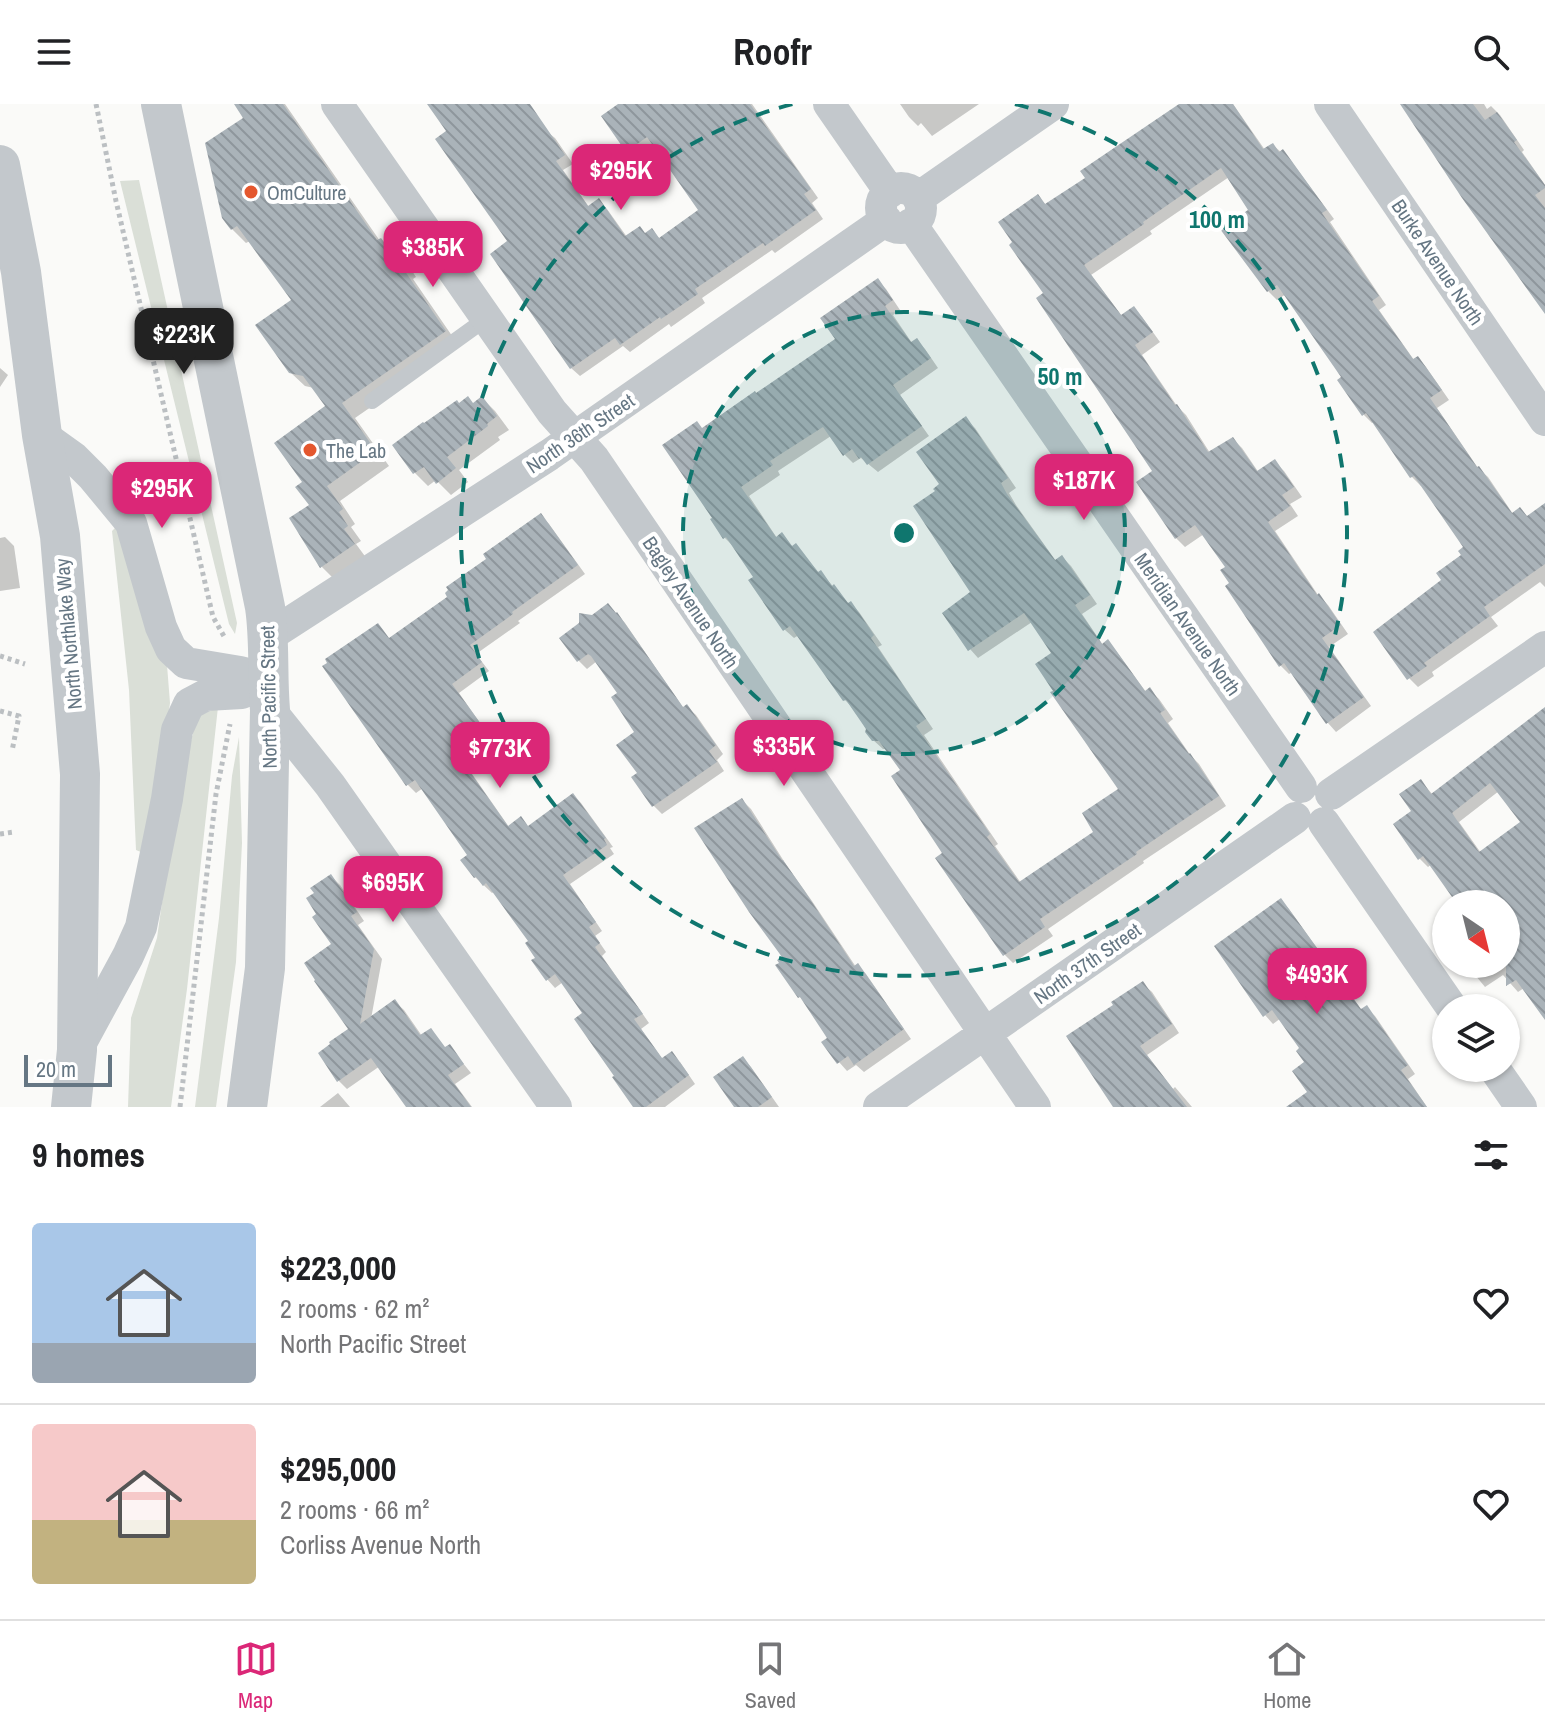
<!DOCTYPE html>
<html lang="en">
<head>
<meta charset="utf-8">
<style>
	body { margin:0; font-family:"Archivo Narrow",sans-serif; background:#f2f2f2; color:#202124; height:100vh; display:flex; flex-direction:column; font-size:30px; white-space:nowrap }
	* { box-sizing:border-box; margin:0 }
	p { font-size:26px; color:#757577 }
	.icon { flex:none; width:44px; height:44px; fill:none; stroke:currentColor; stroke-width:2; stroke-linecap:round; stroke-linejoin:round }
	.map { position:relative; height:1003px; overflow:hidden }
	.panel { display:flex; flex-direction:column; background:#fff; flex:1 }
	.panel>* { flex:none }
	.needle { width:52px; rotate:145deg }
	.fabs { position:absolute; left:1432px; top:786px; display:grid; gap:16px }
	.fabs a { display:grid; place-items:center; width:88px; height:88px; border-radius:50%; background:#fff; box-shadow:0 2px 6px #0004; font-size:40px }
	.scale { position:absolute; left:24px; bottom:20px; width:88px; box-sizing:border-box; padding-left:8px; border:4px solid #657683; border-top:0; font-size:22px; line-height:28px; white-space:nowrap; color:#657683; -webkit-text-stroke:6px #fff; paint-order:stroke }
	.price { position:absolute; translate:-50% -68px; padding:0 18px; border-radius:16px; background:#db2777; color:#fff; font-size:26px; line-height:52px; filter:drop-shadow(0 2px 4px #0008) }
	.price::after { content:''; position:absolute; left:50%; top:48px; width:24px; height:18px; margin-left:-12px; background:inherit; clip-path:polygon(0 0,100% 0,50% 100%) }
	.price.selected { background:#222; color:#fff }
	ul { padding:0; list-style:none }
	li { display:flex; align-items:center; gap:24px; height:200px; padding:0 32px }
	li+li { border-top:2px solid #e0e0e0 }
	li span { display:grid; place-items:center; flex:none; width:224px; height:160px; border-radius:8px; color:#555 }
	li>.icon { margin-inline-start:auto }
	span .icon { width:96px; height:96px; fill:#fffc; stroke-width:1 }
	li b { font-size:34px }
	h2 { display:flex; justify-content:space-between; align-items:center; height:96px; padding:0 32px; font-size:34px }
	header { display:flex; justify-content:space-between; align-items:center; height:104px; padding:0 32px; background:#fff; font-size:36px; font-weight:800 }
	.menu { display:flex; justify-content:space-around; align-items:center; height:112px; border-top:2px solid #e0e0e0; background:#fff; font-size:22px; color:#757577 }
	.menu a { display:grid; justify-items:center; gap:4px }
	.menu .selected { color:#db2777 }
	.map>svg:first-child { display:block }
	.grass { fill:#dadfd7 }
	.shadow { fill:#0003; fill-rule:evenodd }
	.building { fill:url(#building-back-hatch); fill-rule:evenodd }
	.lines { fill:none; stroke-linecap:round; stroke-linejoin:round }
	.path { stroke:#bbbfc2; stroke-width:5; stroke-dasharray:4 4; stroke-linecap:butt }
	.service { stroke:#c3c8cc; stroke-width:16 }
	.minor { stroke:#c3c8cc; stroke-width:32 }
	.tertiary { stroke:#c3c8cc; stroke-width:40 }
	.ring { fill:none; stroke:#0f766e; stroke-width:4; stroke-dasharray:14 10 }
	.poi-dot { fill:#e4572e; stroke:#fff; stroke-width:3 }
	.labels { text-anchor:middle; dominant-baseline:central; stroke-width:8; stroke-linejoin:round; paint-order:stroke }
	.poi-label { font-size:20px; fill:#657683; stroke:#fff; text-anchor:start }
	.street-label { font-size:20px; fill:#657683; stroke:#fff }
	.centre { fill:#0f766e; stroke:#fff; stroke-width:4 }
	.ring-label { font-size:24px; text-anchor:middle; font-weight:bold; fill:#0f766e; stroke:#fff; stroke-width:8; stroke-linejoin:round; paint-order:stroke }
</style>
</head>
<body>
<header><svg class="icon" aria-label="menu" viewBox="0 0 24 24"><path d="M4 6h16M4 12h16M4 18h16"/></svg>Roofr<svg class="icon" aria-label="search" viewBox="0 0 24 24"><circle cx="10" cy="10" r="6"/><path d="M15 15l6 6"/></svg></header>
<div class="map">
<svg width="1545" height="1003" viewBox="0 0 1545 1003">
	<defs>
		<pattern id="building-back-hatch" width="6" height="6" patternUnits="userSpaceOnUse" patternTransform="scale(2)"><rect width="6" height="6" fill="#aab3b9"/><path d="M-1 5l2 2M0 0l6 6M5-1l2 2" fill="none" stroke="#8e969c"/></pattern>
	</defs>
	<rect width="100%" height="100%" fill="#fafaf8"/>
	<path class="grass" d="M 139,76 L 237,519 L 235,530 L 229,520 L 120,77 Z
		M 115,424 L 124,430 L 167,561 L 170,599 L 149,747 L 143,749 L 136,746 L 129,586 L 112,427 Z
		M 218,603 L 187,885 L 171,1003 L 128,1003 L 131,914 L 157,834 L 177,692 L 197,613 Z
		M 239,633 L 242,739 L 236,858 L 216,1003 L 195,1003 L 219,814 L 232,672 Z"/>
	<path class="shadow" d="M 236,0 L 285,0 L 380,137 L 385,140 L 388,138 L 402,152 L 416,173 L 413,175 L 459,242 L 355,314 L 389,362 L 340,397 L 355,420 L 351,423 L 361,437 L 356,440 L 367,455 L 336,477 L 322,463 L 312,401 L 305,378 L 327,303 L 314,284 L 305,282 L 290,268 L 293,197 L 250,137 L 246,139 L 232,125 L 246,14 Z
		M 429,0 L 512,0 L 555,34 L 573,60 L 563,66 L 589,103 L 598,97 L 607,105 L 627,133 L 646,130 L 652,126 L 660,135 L 701,107 L 655,42 L 636,55 L 628,46 L 620,0 L 752,0 L 818,94 L 812,99 L 823,115 L 775,149 L 772,146 L 702,194 L 705,199 L 671,223 L 669,220 L 630,248 L 623,242 L 580,272 L 571,264 L 510,138 L 449,27 Z
		M 900,0 L 979,0 L 932,32 L 921,19 L 918,22 L 909,13 Z
		M 1182,0 L 1233,0 L 1265,46 L 1273,41 L 1291,57 L 1334,115 L 1330,118 L 1386,201 L 1379,206 L 1414,256 L 1418,254 L 1426,263 L 1449,296 L 1437,304 L 1478,364 L 1488,373 L 1513,410 L 1528,414 L 1545,412 L 1545,483 L 1540,478 L 1491,513 L 1498,522 L 1432,568 L 1434,572 L 1418,583 L 1409,574 L 1444,477 L 1464,452 L 1466,444 L 1422,381 L 1421,382 L 1412,373 L 1374,318 L 1372,319 L 1363,310 L 1344,273 L 1286,190 L 1277,196 L 1268,187 L 1223,125 L 1250,106 L 1229,73 L 1150,127 L 1152,130 L 1091,171 L 1122,212 L 1133,204 L 1142,213 L 1160,238 L 1142,251 L 1177,302 L 1186,311 L 1210,349 L 1233,335 L 1242,344 L 1259,369 L 1275,358 L 1284,367 L 1302,393 L 1290,400 L 1298,412 L 1275,427 L 1318,491 L 1328,501 L 1348,530 L 1329,543 L 1371,602 L 1336,628 L 1328,619 L 1293,568 L 1289,570 L 1280,561 L 1232,480 L 1228,464 L 1204,430 L 1185,443 L 1176,434 L 1139,378 L 1155,368 L 1045,190 L 1038,92 L 1047,102 L 1088,75 Z
		M 1404,0 L 1484,0 L 1487,5 L 1491,2 L 1500,11 L 1524,46 L 1522,48 L 1545,81 L 1545,206 Z
		M 877,176 L 886,185 L 900,206 L 893,211 L 912,239 L 916,236 L 925,245 L 938,264 L 900,291 L 929,332 L 878,368 L 861,354 L 853,359 L 845,351 L 831,332 L 778,367 L 780,371 L 749,392 L 777,434 L 782,431 L 794,444 L 796,442 L 820,470 L 821,469 L 849,500 L 850,499 L 859,508 L 882,541 L 878,543 L 933,625 L 924,631 L 998,740 L 995,742 L 1021,779 L 1095,729 L 1121,685 L 1054,550 L 1032,518 L 978,554 L 970,545 L 973,489 L 937,388 L 966,315 L 975,324 L 1016,384 L 1009,389 L 1016,401 L 1056,457 L 1062,453 L 1071,462 L 1097,500 L 1082,510 L 1103,541 L 1108,538 L 1116,547 L 1146,588 L 1150,586 L 1159,595 L 1173,615 L 1168,619 L 1191,652 L 1199,660 L 1226,702 L 1143,757 L 1144,759 L 1048,825 L 1053,832 L 1013,859 L 1004,850 L 945,750 L 902,666 L 888,645 L 883,645 L 873,636 L 854,605 L 845,596 L 799,531 L 794,534 L 785,526 L 755,473 L 733,442 L 724,433 L 703,325 L 838,236 Z
		M 0,264 L 8,271 L 0,283 Z
		M 482,294 L 495,307 L 509,326 L 498,333 L 500,336 L 459,366 L 468,378 L 451,391 L 436,376 L 428,382 L 415,369 L 395,342 L 459,301 L 474,301 Z
		M 541,412 L 549,420 L 585,470 L 518,517 L 520,519 L 476,550 L 489,567 L 459,589 L 492,636 L 463,657 L 509,723 L 530,724 L 573,691 L 581,699 L 613,743 L 610,744 L 614,750 L 570,780 L 602,827 L 595,832 L 606,848 L 602,852 L 649,919 L 641,925 L 663,956 L 680,958 L 695,980 L 665,1003 L 635,1003 L 585,910 L 563,878 L 555,884 L 547,875 L 531,837 L 495,787 L 492,789 L 475,773 L 470,752 L 423,684 L 416,689 L 408,681 L 325,563 L 378,522 L 390,536 L 450,493 L 489,455 Z
		M 5,433 L 14,442 L 20,484 L 0,487 L 0,434 Z
		M 608,501 L 625,519 L 684,605 L 687,603 L 696,611 L 723,650 L 717,656 L 724,667 L 662,710 L 653,701 L 639,670 L 637,629 L 620,590 L 597,557 L 587,565 L 578,556 L 593,513 Z
		M 1545,605 L 1545,914 L 1524,884 L 1518,888 L 1503,871 L 1485,883 L 1466,860 L 1506,860 L 1506,800 L 1460,800 L 1432,760 L 1428,763 L 1419,754 L 1414,707 L 1421,677 L 1433,691 ZM 1499,687 L 1523,719 L 1481,749 L 1459,718 Z
		M 742,696 L 751,705 L 787,762 L 812,797 L 856,863 L 858,862 L 866,870 L 911,935 L 864,968 L 856,961 L 847,967 L 839,958 L 830,934 L 807,900 L 799,892 L 784,854 Z
		M 331,772 L 340,781 L 364,817 L 358,821 L 382,855 L 371,915 L 395,898 L 404,906 L 422,932 L 430,926 L 446,945 L 450,943 L 471,969 L 455,980 L 472,1003 L 408,1003 L 380,962 L 347,985 L 338,976 L 351,925 L 333,841 L 319,810 Z
		M 1281,797 L 1289,805 L 1362,907 L 1366,904 L 1375,912 L 1415,970 L 1408,975 L 1427,1003 L 1319,1003 L 1302,945 L 1281,914 L 1273,920 L 1265,911 Z
		M 1143,880 L 1152,888 L 1179,929 L 1147,951 L 1173,985 L 1175,983 L 1192,1003 L 1119,1003 Z
		M 743,955 L 751,963 L 779,1003 L 736,1003 Z
		M 338,989 L 350,1003 L 320,1003 Z"/>
	<path class="building" d="M 234,0 L 283,0 L 377,136 L 381,134 L 384,138 L 388,135 L 404,158 L 400,160 L 446,227 L 342,299 L 376,347 L 327,382 L 343,405 L 339,408 L 348,422 L 344,425 L 355,440 L 320,464 L 289,414 L 309,401 L 295,383 L 302,378 L 274,339 L 325,302 L 303,272 L 289,269 L 255,221 L 291,196 L 237,122 L 231,126 L 222,114 L 205,39 L 243,14 Z
		M 427,0 L 530,0 L 565,51 L 556,57 L 588,102 L 599,94 L 625,132 L 640,122 L 645,129 L 652,124 L 659,134 L 698,106 L 647,33 L 626,48 L 601,12 L 618,0 L 750,0 L 811,85 L 804,90 L 816,106 L 765,142 L 763,139 L 695,185 L 698,190 L 661,215 L 660,213 L 620,241 L 615,234 L 570,265 L 490,150 L 507,137 L 435,35 L 446,27 Z
		M 1179,0 L 1233,0 L 1263,45 L 1273,39 L 1279,48 L 1283,45 L 1327,106 L 1322,109 L 1379,192 L 1372,197 L 1413,255 L 1418,252 L 1442,286 L 1430,294 L 1477,363 L 1479,362 L 1512,409 L 1520,403 L 1527,412 L 1545,399 L 1545,460 L 1484,503 L 1490,512 L 1424,559 L 1427,562 L 1407,576 L 1373,528 L 1441,476 L 1436,469 L 1461,451 L 1458,447 L 1463,443 L 1414,372 L 1410,374 L 1366,309 L 1362,312 L 1337,276 L 1341,273 L 1277,181 L 1267,188 L 1220,125 L 1248,106 L 1221,64 L 1143,118 L 1144,120 L 1084,161 L 1121,211 L 1134,202 L 1153,228 L 1135,241 L 1175,301 L 1177,300 L 1208,348 L 1233,333 L 1257,367 L 1275,355 L 1294,383 L 1282,391 L 1290,402 L 1268,418 L 1317,491 L 1319,489 L 1341,521 L 1322,534 L 1364,593 L 1326,620 L 1284,559 L 1279,563 L 1225,482 L 1229,479 L 1220,466 L 1225,463 L 1195,421 L 1175,435 L 1136,378 L 1152,367 L 1036,194 L 1043,189 L 1009,141 L 1012,138 L 998,118 L 1038,90 L 1045,100 L 1085,74 L 1080,67 Z
		M 1400,0 L 1473,0 L 1485,16 L 1497,8 L 1517,36 L 1514,38 L 1545,81 L 1545,84 L 1535,91 L 1545,104 L 1545,210 L 1462,94 Z
		M 878,174 L 893,196 L 885,202 L 911,238 L 917,234 L 931,254 L 893,281 L 922,322 L 867,361 L 861,353 L 859,355 L 852,345 L 843,352 L 823,323 L 770,357 L 773,361 L 741,383 L 776,433 L 782,428 L 792,442 L 796,439 L 818,468 L 821,466 L 832,482 L 834,480 L 848,499 L 851,497 L 874,531 L 871,534 L 926,615 L 916,622 L 990,730 L 987,733 L 1019,778 L 1093,728 L 1082,709 L 1118,685 L 1050,588 L 1053,587 L 1035,560 L 1051,549 L 1024,509 L 968,547 L 942,509 L 970,488 L 913,402 L 935,387 L 933,385 L 939,380 L 916,348 L 966,312 L 1008,374 L 1001,379 L 1007,390 L 1055,456 L 1062,451 L 1090,491 L 1075,501 L 1102,540 L 1108,535 L 1145,587 L 1150,583 L 1165,606 L 1160,609 L 1189,650 L 1190,649 L 1219,692 L 1136,748 L 1137,750 L 1040,815 L 1045,823 L 1003,852 L 935,754 L 942,749 L 891,672 L 900,666 L 879,637 L 872,637 L 865,628 L 866,625 L 846,596 L 843,597 L 790,522 L 783,527 L 748,476 L 753,473 L 726,433 L 723,435 L 710,415 L 712,414 L 662,341 L 697,317 L 702,324 L 755,287 L 756,289 L 835,235 L 820,214 Z
		M 468,292 L 473,299 L 482,292 L 497,312 L 487,320 L 488,322 L 447,353 L 456,364 L 436,380 L 424,363 L 413,370 L 392,341 L 423,318 L 424,319 L 457,296 L 459,299 Z
		M 541,409 L 578,461 L 512,508 L 513,510 L 470,541 L 482,558 L 452,580 L 486,627 L 456,648 L 508,722 L 521,712 L 528,722 L 573,689 L 606,734 L 604,735 L 607,741 L 563,771 L 596,818 L 589,823 L 600,839 L 595,843 L 643,910 L 634,915 L 662,954 L 672,947 L 689,971 L 646,1003 L 633,1003 L 612,973 L 614,972 L 574,915 L 582,909 L 555,870 L 546,877 L 531,856 L 535,854 L 525,839 L 528,837 L 486,779 L 483,782 L 476,773 L 474,774 L 460,756 L 467,751 L 415,676 L 406,682 L 322,562 L 327,559 L 325,555 L 378,519 L 389,534 L 447,493 L 445,489 L 448,486 L 446,483 L 486,455 L 483,450 Z
		M 608,499 L 616,509 L 617,508 L 683,603 L 687,600 L 716,641 L 709,647 L 717,658 L 652,703 L 631,673 L 637,669 L 616,641 L 634,628 L 611,593 L 617,589 L 591,552 L 588,550 L 577,558 L 559,534 L 579,519 L 579,509 L 592,511 Z
		M 1545,603 L 1545,916 L 1516,876 L 1506,882 L 1506,800 L 1457,800 L 1423,752 L 1418,756 L 1393,720 L 1411,707 L 1399,690 L 1421,675 L 1431,690 ZM 1490,679 L 1520,718 L 1479,748 L 1452,709 Z
		M 742,694 L 782,756 L 783,756 L 804,786 L 854,862 L 858,859 L 904,925 L 854,961 L 848,952 L 837,960 L 821,938 L 827,934 L 800,893 L 798,894 L 775,861 L 779,859 L 777,856 L 782,853 L 749,808 L 694,724 Z
		M 331,770 L 357,808 L 351,812 L 374,845 L 360,920 L 395,895 L 420,931 L 431,924 L 445,943 L 450,940 L 464,960 L 448,971 L 471,1003 L 406,1003 L 371,954 L 337,978 L 318,949 L 330,940 L 329,938 L 348,925 L 314,877 L 315,876 L 304,859 L 331,840 L 312,813 L 316,810 L 306,794 L 314,789 L 310,784 Z
		M 1281,794 L 1361,905 L 1367,901 L 1385,928 L 1408,961 L 1401,966 L 1427,1003 L 1286,1003 L 1307,988 L 1292,967 L 1304,958 L 1296,947 L 1299,944 L 1272,906 L 1263,913 L 1214,842 Z
		M 1143,877 L 1172,920 L 1140,942 L 1187,1003 L 1113,1003 L 1066,932 L 1113,901 L 1111,898 Z
		M 743,952 L 772,993 L 758,1003 L 734,1003 L 713,973 Z"/>
	<g class="lines">
		<path class="path" d="M 96,0 L 116,97 L 213,513 L 225,534
			M 0,552 L 25,560
			M 0,607 L 19,612 L 12,647
			M 0,730 L 14,728
			M 180,1003 L 216,690 L 230,620"/>
		<path class="service" d="M 372,297 L 487,214"/>
		<path class="minor" d="M 337,0 L 552,308 L 594,355 L 1035,1003
			M 829,0 L 890,88
			M 1330,0 L 1545,316
			M881 104a20 20 0 1 1 40 0a20 20 0 1 1-40 0Z
			M 918,94 L 1053,0
			M 911,120 L 1301,683
			M 42,331 L 74,354 L 93,373 L 131,419 L 161,523 L 171,545 L 186,559 L 240,568 L 268,575
			M 269,532 L 549,351 L 886,116
			M 270,606 L 330,681 L 556,1003
			M 1331,690 L 1545,543
			M 1324,719 L 1452,904
			M 77,946 L 128,852 L 141,823 L 167,695 L 177,626 L 189,600 L 206,591 L 242,589 L 268,575
			M 1494,964 L 1521,1003
			M 879,1003 L 1295,714"/>
		<path class="tertiary" d="M 161,0 L 265,503 C 270,537 267,571 270,606 L 265,864 L 247,1003
			M 0,61 L 21,168 L 42,331 L 60,432 L 80,670 L 77,946 L 71,1003"/>
	</g>
	<circle cx="904" cy="429" r="221" fill="#0f766e" fill-opacity=".12"/>
	<g class="ring">
		<circle cx="904" cy="429" r="221"/>
		<path d="M1015 0A443 443 0 1 1 793 0"/>
	</g>
	<g class="poi-dot">
		<circle cx="251" cy="88" r="8"/>
		<circle cx="310" cy="346" r="8"/>
	</g>
	<g class="labels">
		<g class="poi-label">
			<text x="267" y="88">OmCulture</text>
			<text x="326" y="346">The Lab</text>
		</g>
		<g class="street-label">
			<text transform="translate(1438 158) rotate(56)">Burke Avenue North</text>
			<text transform="translate(580 329) rotate(-34)">North 36th Street</text>
			<text transform="translate(691 498) rotate(56)">Bagley Avenue North</text>
			<text transform="translate(1188 520) rotate(55)">Meridian Avenue North</text>
			<text transform="translate(68 530) rotate(-95)">North Northlake Way</text>
			<text transform="translate(268 593) rotate(-91)">North Pacific Street</text>
			<text transform="translate(1087 859) rotate(-35)">North 37th Street</text>
		</g>
	</g>
	<circle cx="904" cy="429" r="12" class="centre"/>
	<g class="ring-label">
		<text x="1217" y="124">100 m</text>
		<text x="1060" y="281">50 m</text>
	</g>
</svg>
<div class="fabs">
<a><svg class="needle" viewBox="-14 -14 28 28"><path d="M0-13l5 13h-10z" fill="#e53935"/><path d="M0 13l5-13h-10z" fill="#757577"/></svg></a>
<a><svg class="icon" aria-label="layers" viewBox="0 0 24 24"><path d="M12 4l9 5-9 5-9-5zM3 14l9 5 9-5"/></svg></a>
</div>
<div class="scale">20 m</div>
<b class="price" style="left:621px;top:108px">$295K</b>
<b class="price" style="left:433px;top:185px">$385K</b>
<b class="price selected" style="left:184px;top:272px">$223K</b>
<b class="price" style="left:1084px;top:418px">$187K</b>
<b class="price" style="left:162px;top:426px">$295K</b>
<b class="price" style="left:784px;top:684px">$335K</b>
<b class="price" style="left:500px;top:686px">$773K</b>
<b class="price" style="left:393px;top:820px">$695K</b>
<b class="price" style="left:1317px;top:912px">$493K</b>
</div>
<section class="panel">
<h2>9 homes<svg class="icon" aria-label="filters" viewBox="0 0 24 24"><path d="M4 7h16M4 17h16"/><circle cx="9" cy="7" r="2"/><circle cx="15" cy="17" r="2"/></svg></h2>
<ul>
<li><span style="background:linear-gradient(#a9c7e8 75%,#9aa5b1 0)"><svg class="icon" aria-label="home" viewBox="0 0 24 24"><path d="M3 11l9-7 9 7M6 9v11h12V9"/></svg></span><div><b>$223,000</b><p>2 rooms · 62 m²</p><p>North Pacific Street</p></div><svg class="icon" aria-label="heart" viewBox="0 0 24 24"><path d="M12 20l-8-8c-3-5 5-10 8-4 3-6 11-1 8 4z"/></svg></li>
<li><span style="background:linear-gradient(#f6c9c9 60%,#c2b280 0)"><svg class="icon" aria-label="home" viewBox="0 0 24 24"><path d="M3 11l9-7 9 7M6 9v11h12V9"/></svg></span><div><b>$295,000</b><p>2 rooms · 66 m²</p><p>Corliss Avenue North</p></div><svg class="icon" aria-label="heart" viewBox="0 0 24 24"><path d="M12 20l-8-8c-3-5 5-10 8-4 3-6 11-1 8 4z"/></svg></li>
</ul>
</section>
<nav class="menu">
<a class="selected"><svg class="icon" aria-label="map" viewBox="0 0 24 24"><path d="M3 6l6-2 6 2 6-2v14l-6 2-6-2-6 2zM9 4v14M15 6v14"/></svg>Map</a>
<a><svg class="icon" aria-label="saved" viewBox="0 0 24 24"><path d="M7 4h10v16l-5-4-5 4z"/></svg>Saved</a>
<a><svg class="icon" aria-label="home" viewBox="0 0 24 24"><path d="M3 11l9-7 9 7M6 9v11h12V9"/></svg>Home</a>
</nav>
</body>
</html>
